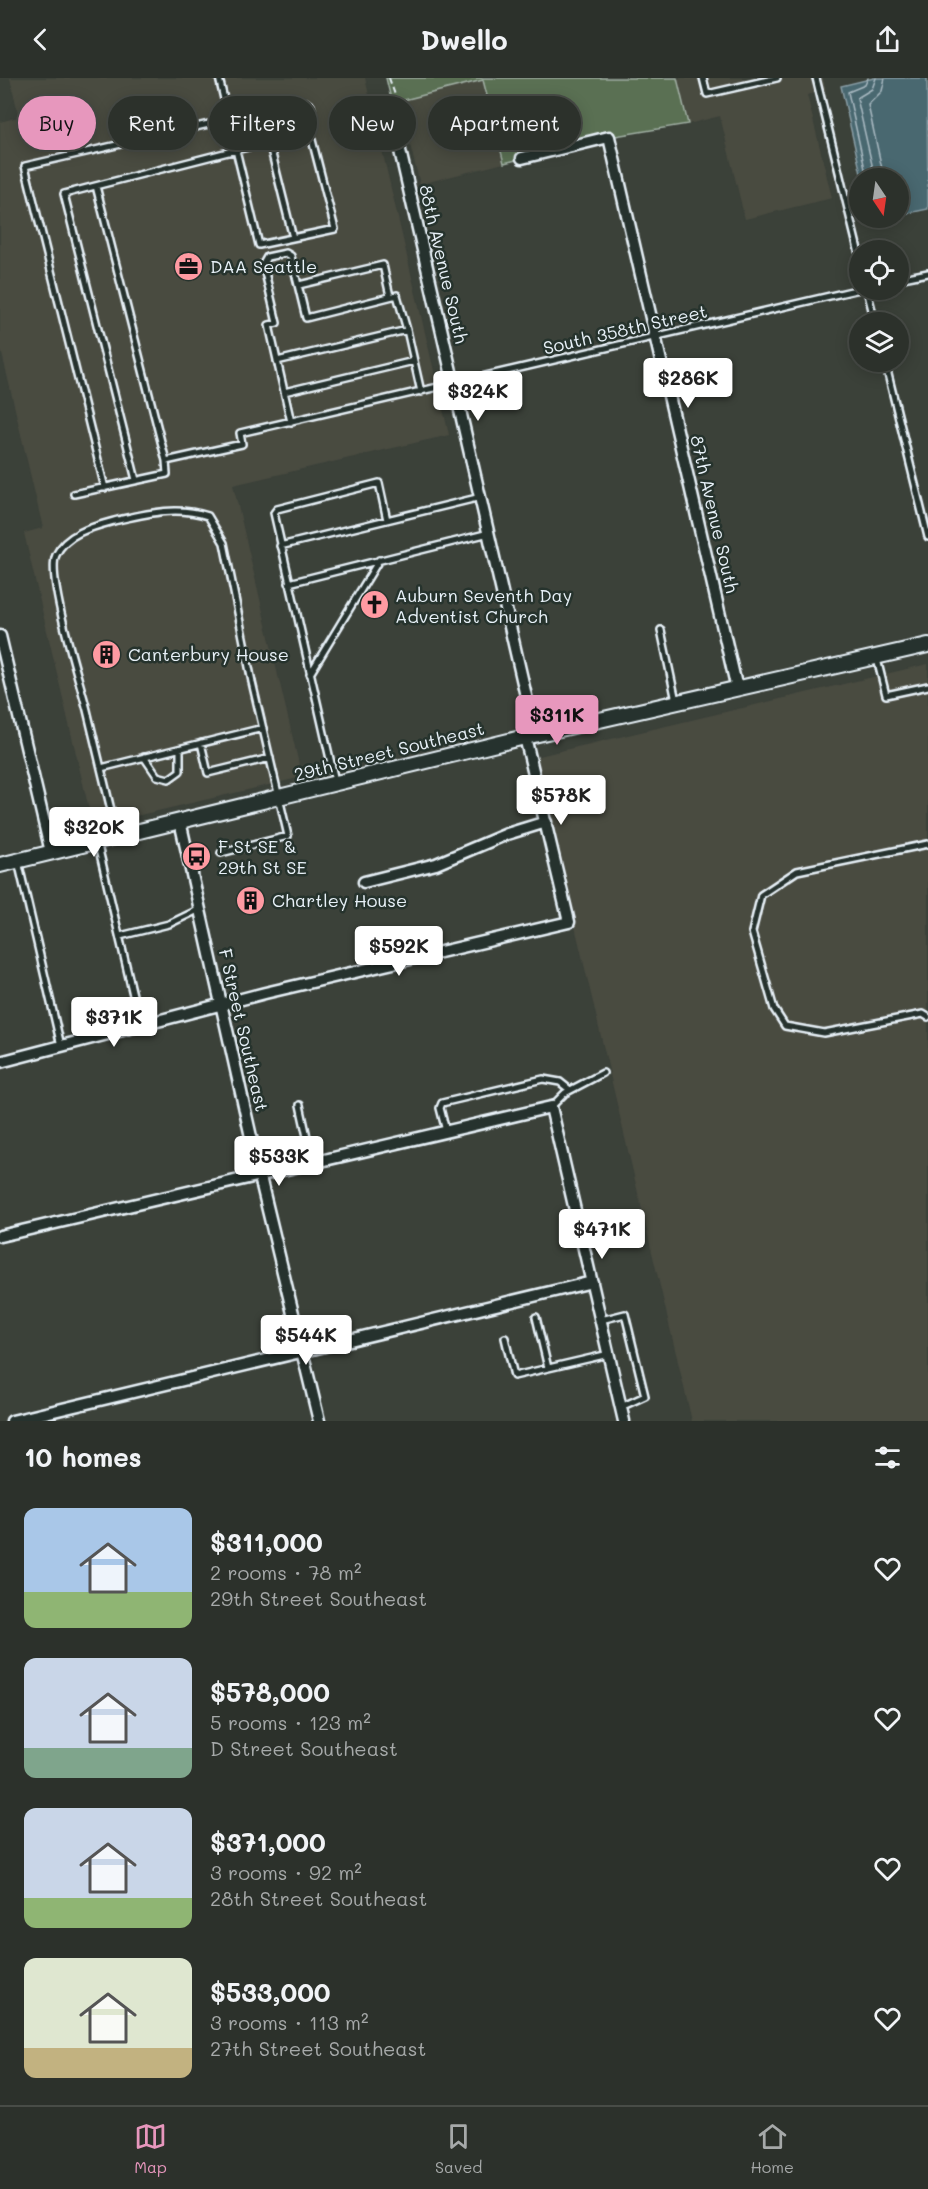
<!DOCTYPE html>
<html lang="en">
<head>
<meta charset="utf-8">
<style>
	body { margin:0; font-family:Mali,sans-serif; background:#343933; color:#f1f3f6; height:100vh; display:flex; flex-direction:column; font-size:22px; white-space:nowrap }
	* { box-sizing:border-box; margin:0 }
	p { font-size:20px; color:#a6a9a9 }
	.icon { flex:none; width:33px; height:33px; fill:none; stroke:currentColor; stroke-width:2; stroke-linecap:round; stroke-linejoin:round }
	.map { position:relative; height:1343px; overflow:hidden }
	.side { display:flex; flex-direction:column; background:#2c312b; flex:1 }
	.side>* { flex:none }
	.hud { position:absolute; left:18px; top:18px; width:600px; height:54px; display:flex; gap:12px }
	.needle { width:39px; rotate:167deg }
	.controls { position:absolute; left:849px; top:90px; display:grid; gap:12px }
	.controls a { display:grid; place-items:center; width:60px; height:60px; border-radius:50%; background:#2c312b; box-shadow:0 3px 15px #0003,0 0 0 2px #484c47; font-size:30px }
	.price { position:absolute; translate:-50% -51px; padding:0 14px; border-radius:6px; background:#fff; color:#222; font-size:20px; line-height:39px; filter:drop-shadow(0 2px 3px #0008) }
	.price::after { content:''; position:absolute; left:50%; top:36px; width:18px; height:14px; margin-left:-9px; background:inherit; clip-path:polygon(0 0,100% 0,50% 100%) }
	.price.active { background:#e797bd; color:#111 }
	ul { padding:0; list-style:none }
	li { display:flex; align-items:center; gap:18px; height:150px; padding:0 24px }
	li span { display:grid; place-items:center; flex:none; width:168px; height:120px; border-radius:12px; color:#555 }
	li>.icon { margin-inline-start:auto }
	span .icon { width:72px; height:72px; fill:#fffc; stroke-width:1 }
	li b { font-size:26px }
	h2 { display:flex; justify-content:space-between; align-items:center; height:72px; padding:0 24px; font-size:26px }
	.pill { padding:0 21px; border-radius:27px; background:#2c312b; box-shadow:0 3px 15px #0003,0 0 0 2px #484c47; font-size:21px; line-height:54px }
	.pill.active { background:#e797bd; color:#111 }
	header { display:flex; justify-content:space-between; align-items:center; height:78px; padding:0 24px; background:#2c312b; font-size:27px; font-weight:700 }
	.tabs { display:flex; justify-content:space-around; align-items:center; height:84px; border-top:2px solid #484c47; background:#2c312b; font-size:16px; color:#a6a9a9 }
	.tabs a { display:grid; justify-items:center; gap:3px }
	.tabs .active { color:#e797bd }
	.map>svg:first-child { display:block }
	.built { fill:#4a4b41 }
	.green { fill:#5a6f52; stroke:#a1b0a5; stroke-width:1.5 }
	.water { fill:#4a6770; stroke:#899ea6; stroke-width:1.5 }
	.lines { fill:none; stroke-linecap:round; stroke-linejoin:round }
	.shore { stroke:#a9bac2; stroke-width:1.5 }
	.service-casing { stroke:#e8f1f8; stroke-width:10 }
	.minor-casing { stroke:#e8f1f8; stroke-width:15 }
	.tertiary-casing { stroke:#e8f1f8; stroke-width:18 }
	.path { stroke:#e8f1f8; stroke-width:2; stroke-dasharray:6 4.5; stroke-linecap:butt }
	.service { stroke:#26332d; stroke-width:5 }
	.minor { stroke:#26332d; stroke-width:10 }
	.tertiary { stroke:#26332d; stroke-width:14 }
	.labels { text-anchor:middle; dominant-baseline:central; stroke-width:5; stroke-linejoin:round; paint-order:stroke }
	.street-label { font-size:18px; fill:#e8f1f8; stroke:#26332d }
	.poi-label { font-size:18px; fill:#e8f1f8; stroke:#26332d; text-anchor:start }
</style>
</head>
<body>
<header><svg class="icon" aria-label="back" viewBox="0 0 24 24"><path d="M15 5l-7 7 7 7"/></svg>Dwello<svg class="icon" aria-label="share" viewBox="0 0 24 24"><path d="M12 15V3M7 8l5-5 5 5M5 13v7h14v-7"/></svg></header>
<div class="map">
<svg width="928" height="1343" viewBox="0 0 928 1343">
	<rect width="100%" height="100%" fill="#3b4139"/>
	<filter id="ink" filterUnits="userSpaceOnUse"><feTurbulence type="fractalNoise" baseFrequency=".0167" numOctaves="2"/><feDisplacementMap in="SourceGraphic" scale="12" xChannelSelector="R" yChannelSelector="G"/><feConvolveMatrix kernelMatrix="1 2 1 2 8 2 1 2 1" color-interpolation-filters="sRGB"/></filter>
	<g filter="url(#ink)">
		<path class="built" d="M 10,0 L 365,0 L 449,357 L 233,407 L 302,699 L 93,748 L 24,455 L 43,450 L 0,267 L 0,44 L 19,39 Z
			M 677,0 L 823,0 L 826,12 L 807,17 L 832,120 L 745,141 L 720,38 L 688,46 Z
			M 483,2 L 504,85 L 420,106 L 399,23 Z
			M 928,586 L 928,1343 L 692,1343 L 535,679 Z"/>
		<path class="green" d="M 386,0 L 677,0 L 688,46 L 609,59 L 504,85 L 483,2 L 392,25 Z"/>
		<path class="water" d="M 874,0 L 927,0 L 928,131 L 899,137 L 898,100 L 862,100 L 841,8 Z"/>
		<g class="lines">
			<path class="shore" d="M 867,100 L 848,14 L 865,7 L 868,0
				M 875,100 L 857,20 L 872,11 L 876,0
				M 884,100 L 868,27 L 882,13 L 885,0"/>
			<defs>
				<path id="service" d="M 703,0 L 707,16 L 777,0
					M 816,0 L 860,180
					M 269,64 L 293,160
					M 96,108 L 166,383
					M 898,201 L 928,195
					M 299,207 L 383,187 L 390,218
					M 867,212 L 875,244
					M 277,283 L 407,252 L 421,314
					M 885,284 L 928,459
					M 284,314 L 414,283
					M 291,344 L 269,247 L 277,245 L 263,186 L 267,179 L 286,175 L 291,178 L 306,240 L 397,217 L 407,252
					M 136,402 L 64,116 L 236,72 L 219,0
					M 105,410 L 25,88 L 305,24 L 311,28 L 314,47 L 310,54 L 335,151 L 259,167 L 236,72 L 310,54
					M 74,416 L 167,396 L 166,383 L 242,366 L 240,355 L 860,211
					M 280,468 L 481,419
					M 289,505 L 489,455
					M 661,552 L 676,623
					M 877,581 L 886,617 L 928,608
					M 310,596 L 379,482
					M 201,665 L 208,695 L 270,680
					M 144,679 L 157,698 L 169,701 L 180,693 L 180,671
					M 101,690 L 263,650
					M 335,703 L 274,435 L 277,431 L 379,405 L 387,442
					M 117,757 C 107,715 97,674 87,632 C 80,604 46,499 56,477 C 67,454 96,448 118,442 C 149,435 177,428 208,438 L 224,465 L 252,604 L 288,758 L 221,775
					M 97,763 L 140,947
					M 928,766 L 797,793 L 761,817 L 752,854 L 774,931 L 785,948 L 824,955 L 923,936 L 928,939
					M 18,783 L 61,968
					M 120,858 L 169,846 L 200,831
					M 300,1027 L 313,1086
					M 551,1029 L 565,1015 L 603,995
					M 446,1053 L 440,1030 L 442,1025 L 543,1001 L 560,1004 L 570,1012
					M 536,1239 L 548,1290
					M 601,1242 L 625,1236 L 645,1318 L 621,1329
					M 505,1260 L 514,1298 L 609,1276"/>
				<path id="minor" d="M 392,38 L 535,657
					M 522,80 L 609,59 L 737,611
					M 0,558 L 51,774
					M 180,743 L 260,1099 L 319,1343
					M 364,804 L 436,786 L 507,756 L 546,744
					M 0,984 L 265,915 L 569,844 L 525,659
					M 0,1158 L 551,1029 L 624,1343
					M 12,1343 L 592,1204"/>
				<path id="tertiary" d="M 0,787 L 525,659 L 928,567"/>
			</defs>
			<use href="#service" class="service-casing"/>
			<use href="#minor" class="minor-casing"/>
			<use href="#tertiary" class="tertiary-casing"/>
			<path class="path" d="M 389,0 L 400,31"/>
			<use href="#service" class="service"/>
			<use href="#minor" class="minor"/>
			<use href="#tertiary" class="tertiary"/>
		</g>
	</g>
	<defs>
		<symbol id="office-disc" viewBox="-11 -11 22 22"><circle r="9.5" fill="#ff9aa2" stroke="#26332d"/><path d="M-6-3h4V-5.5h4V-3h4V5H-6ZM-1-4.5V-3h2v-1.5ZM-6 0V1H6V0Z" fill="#111"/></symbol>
		<symbol id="church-disc" viewBox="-11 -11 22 22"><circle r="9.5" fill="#ff9aa2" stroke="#26332d"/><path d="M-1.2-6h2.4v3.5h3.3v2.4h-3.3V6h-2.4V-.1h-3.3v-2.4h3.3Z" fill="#111"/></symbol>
		<symbol id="building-disc" viewBox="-11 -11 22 22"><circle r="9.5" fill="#ff9aa2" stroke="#26332d"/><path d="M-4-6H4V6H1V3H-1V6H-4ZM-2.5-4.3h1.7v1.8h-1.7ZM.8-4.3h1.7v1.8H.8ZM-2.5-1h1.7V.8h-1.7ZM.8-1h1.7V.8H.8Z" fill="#111"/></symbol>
		<symbol id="bus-disc" viewBox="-11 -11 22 22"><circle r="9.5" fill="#ff9aa2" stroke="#26332d"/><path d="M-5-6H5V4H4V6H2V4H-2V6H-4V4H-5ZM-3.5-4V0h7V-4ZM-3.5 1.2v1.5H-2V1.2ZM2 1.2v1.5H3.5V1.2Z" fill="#111"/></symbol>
	</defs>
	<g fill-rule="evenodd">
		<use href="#office-disc" x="172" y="172" width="33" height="33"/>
		<use href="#church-disc" x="358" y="510" width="33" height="33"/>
		<use href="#building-disc" x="90" y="560" width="33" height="33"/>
		<use href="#bus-disc" x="180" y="762" width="33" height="33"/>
		<use href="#building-disc" x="234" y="806" width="33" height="33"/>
	</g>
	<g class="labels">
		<g class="street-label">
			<text transform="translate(444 186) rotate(77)">88th Avenue South</text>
			<text transform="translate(625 251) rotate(-13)">South 358th Street</text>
			<text transform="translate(715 436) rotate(77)">87th Avenue South</text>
			<text transform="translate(389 673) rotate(-14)">29th Street Southeast</text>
			<text transform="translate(244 952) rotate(77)">F Street Southeast</text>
		</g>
		<g class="poi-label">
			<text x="210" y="188">DAA Seattle</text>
			<text x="395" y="517">Auburn Seventh Day<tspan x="395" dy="21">Adventist Church</tspan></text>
			<text x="128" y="576">Canterbury House</text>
			<text x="218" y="768">F St SE &amp;<tspan x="218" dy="21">29th St SE</tspan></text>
			<text x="272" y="822">Chartley House</text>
		</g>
	</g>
</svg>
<div class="controls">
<a><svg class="needle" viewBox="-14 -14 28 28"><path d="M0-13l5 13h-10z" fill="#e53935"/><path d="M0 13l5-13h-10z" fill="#a6a9a9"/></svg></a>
<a><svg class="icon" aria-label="locate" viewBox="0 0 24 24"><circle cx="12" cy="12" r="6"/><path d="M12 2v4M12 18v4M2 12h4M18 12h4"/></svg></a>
<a><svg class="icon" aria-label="layers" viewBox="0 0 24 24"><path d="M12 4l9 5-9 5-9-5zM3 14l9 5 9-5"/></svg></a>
</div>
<b class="price" style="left:688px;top:331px">$286K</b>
<b class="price" style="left:478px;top:344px">$324K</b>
<b class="price active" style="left:557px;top:668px">$311K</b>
<b class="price" style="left:561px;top:748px">$578K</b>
<b class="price" style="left:94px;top:780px">$320K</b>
<b class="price" style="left:399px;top:899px">$592K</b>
<b class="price" style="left:114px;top:970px">$371K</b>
<b class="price" style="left:279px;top:1109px">$533K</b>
<b class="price" style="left:602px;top:1182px">$471K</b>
<b class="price" style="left:306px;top:1288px">$544K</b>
<div class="hud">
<a class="pill active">Buy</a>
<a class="pill">Rent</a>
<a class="pill">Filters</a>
<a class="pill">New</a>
<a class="pill">Apartment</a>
</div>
</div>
<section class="side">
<h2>10 homes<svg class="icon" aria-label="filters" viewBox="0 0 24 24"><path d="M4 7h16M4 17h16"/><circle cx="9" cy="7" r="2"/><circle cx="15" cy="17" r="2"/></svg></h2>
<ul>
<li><span style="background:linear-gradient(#a9c7e8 70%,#8fb573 0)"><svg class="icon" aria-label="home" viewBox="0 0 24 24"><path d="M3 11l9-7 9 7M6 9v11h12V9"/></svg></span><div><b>$311,000</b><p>2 rooms · 78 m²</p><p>29th Street Southeast</p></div><svg class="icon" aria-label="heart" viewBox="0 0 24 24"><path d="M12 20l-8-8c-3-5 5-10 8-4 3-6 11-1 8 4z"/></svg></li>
<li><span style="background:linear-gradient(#c9d6e8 75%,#7fa58c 0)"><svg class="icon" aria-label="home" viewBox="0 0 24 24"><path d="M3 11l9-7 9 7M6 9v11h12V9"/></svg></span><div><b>$578,000</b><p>5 rooms · 123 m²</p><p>D Street Southeast</p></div><svg class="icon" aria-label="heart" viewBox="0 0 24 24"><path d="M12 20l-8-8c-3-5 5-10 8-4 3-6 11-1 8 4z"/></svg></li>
<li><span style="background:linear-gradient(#c9d6e8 75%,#8fb573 0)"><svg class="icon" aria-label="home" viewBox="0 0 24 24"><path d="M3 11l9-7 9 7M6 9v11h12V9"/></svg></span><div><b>$371,000</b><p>3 rooms · 92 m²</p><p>28th Street Southeast</p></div><svg class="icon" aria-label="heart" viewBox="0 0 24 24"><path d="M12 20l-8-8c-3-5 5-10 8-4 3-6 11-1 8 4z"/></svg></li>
<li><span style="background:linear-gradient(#dfe7d0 75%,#c2b280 0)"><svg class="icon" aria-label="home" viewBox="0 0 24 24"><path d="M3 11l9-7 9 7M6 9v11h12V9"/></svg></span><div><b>$533,000</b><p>3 rooms · 113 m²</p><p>27th Street Southeast</p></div><svg class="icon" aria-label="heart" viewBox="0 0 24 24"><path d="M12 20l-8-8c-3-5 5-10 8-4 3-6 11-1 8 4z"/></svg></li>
</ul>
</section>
<nav class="tabs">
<a class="active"><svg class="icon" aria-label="map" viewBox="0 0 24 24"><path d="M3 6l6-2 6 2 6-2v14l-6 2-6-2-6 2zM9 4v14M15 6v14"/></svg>Map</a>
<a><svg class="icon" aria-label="saved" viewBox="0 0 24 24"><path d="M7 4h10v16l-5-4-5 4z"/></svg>Saved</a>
<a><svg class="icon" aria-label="home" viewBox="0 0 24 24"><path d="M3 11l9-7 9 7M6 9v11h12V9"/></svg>Home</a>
</nav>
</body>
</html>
